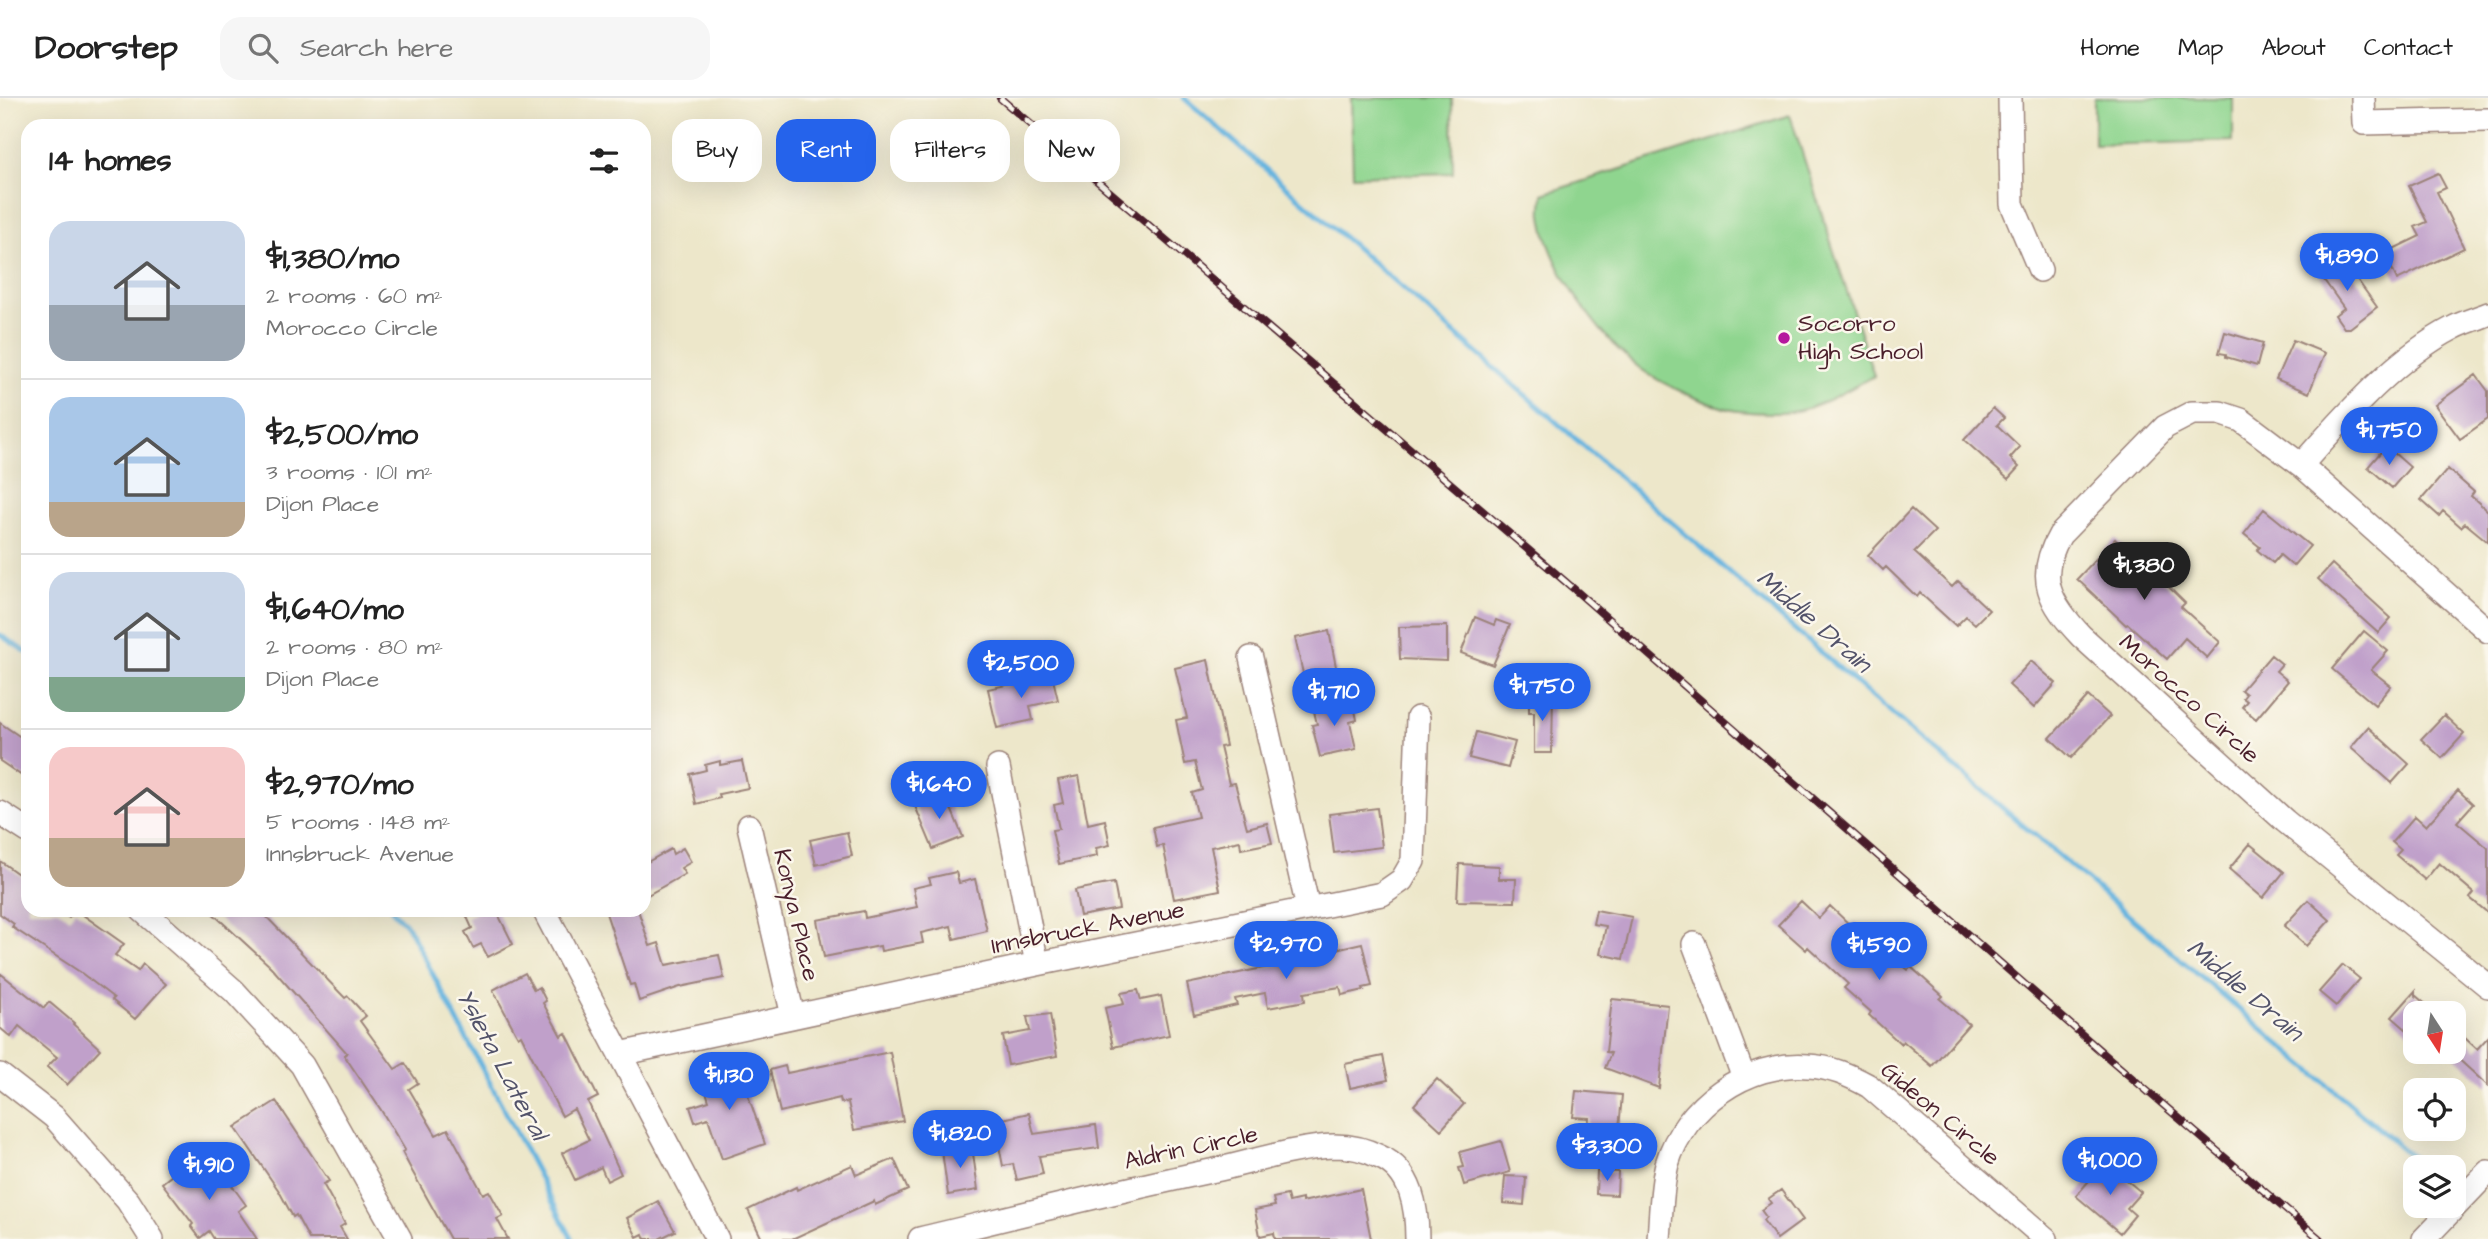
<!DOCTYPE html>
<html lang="en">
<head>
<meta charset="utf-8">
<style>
	body { margin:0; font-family:"Architects Daughter",sans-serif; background:#f6f6f6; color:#222; height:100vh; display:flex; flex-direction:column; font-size:26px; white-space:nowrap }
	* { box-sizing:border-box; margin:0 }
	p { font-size:23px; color:#767676 }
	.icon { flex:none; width:38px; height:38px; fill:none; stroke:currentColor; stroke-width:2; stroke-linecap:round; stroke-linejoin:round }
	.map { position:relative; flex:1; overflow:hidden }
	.sheet { position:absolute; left:21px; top:21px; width:630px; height:798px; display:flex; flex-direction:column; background:#fff; border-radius:21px; box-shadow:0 7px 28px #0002 }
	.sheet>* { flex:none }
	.guide { position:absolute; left:672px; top:21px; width:665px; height:63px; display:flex; gap:14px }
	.needle { width:46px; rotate:168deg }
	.tools { position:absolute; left:2403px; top:903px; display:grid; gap:14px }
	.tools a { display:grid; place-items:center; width:63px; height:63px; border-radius:14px; background:#fff; box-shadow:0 7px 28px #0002; font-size:35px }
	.price { position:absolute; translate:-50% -60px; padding:0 16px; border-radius:24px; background:#2563eb; color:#fff; font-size:23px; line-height:46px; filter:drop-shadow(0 2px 4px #0008) }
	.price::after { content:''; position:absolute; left:50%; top:42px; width:21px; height:16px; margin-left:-10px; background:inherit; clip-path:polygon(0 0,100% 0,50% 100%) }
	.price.active { background:#222; color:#fff }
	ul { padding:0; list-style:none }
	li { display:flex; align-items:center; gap:21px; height:175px; padding:0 28px }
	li+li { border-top:2px solid #e0e0e0 }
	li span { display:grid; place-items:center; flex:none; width:196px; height:140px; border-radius:21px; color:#555 }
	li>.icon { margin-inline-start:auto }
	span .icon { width:84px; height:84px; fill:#fffc; stroke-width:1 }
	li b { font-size:30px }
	h2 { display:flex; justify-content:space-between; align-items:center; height:84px; padding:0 28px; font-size:30px }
	.tag { padding:0 24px; border-radius:21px; background:#fff; box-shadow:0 7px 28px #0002; font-size:24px; line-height:63px }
	.tag.active { background:#2563eb; color:#fff }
	header { display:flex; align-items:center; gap:42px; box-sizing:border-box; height:98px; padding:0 35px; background:#fff; border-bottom:2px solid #e0e0e0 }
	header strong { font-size:33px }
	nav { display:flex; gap:38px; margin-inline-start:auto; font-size:24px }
	.search { width:490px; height:63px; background:#f6f6f6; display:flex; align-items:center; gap:18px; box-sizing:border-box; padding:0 24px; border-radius:21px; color:#767676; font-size:26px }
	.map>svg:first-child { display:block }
	.green { fill:#8fd58f; stroke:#6c7a5d; stroke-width:2 }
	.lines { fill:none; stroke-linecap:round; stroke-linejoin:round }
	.stream { stroke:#65b4df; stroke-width:5 }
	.building { fill:#c0a0ca }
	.minor-casing { stroke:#9c837a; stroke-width:26 }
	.minor { stroke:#fff; stroke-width:23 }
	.rail-casing { stroke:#4a1f2b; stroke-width:8 }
	.rail { stroke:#fbf7ec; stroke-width:5; stroke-dasharray:16; stroke-linecap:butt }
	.poi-dot { fill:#b5179e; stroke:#fbf7ec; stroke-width:2.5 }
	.labels { text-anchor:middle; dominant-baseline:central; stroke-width:5; stroke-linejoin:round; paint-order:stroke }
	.poi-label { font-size:24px; fill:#4a1f2b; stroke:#fbf7ec; text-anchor:start }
	.street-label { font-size:24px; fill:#4a1f2b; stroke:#fbf7ec }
	.water-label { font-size:26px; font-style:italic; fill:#53536a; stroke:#fbf7ec }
</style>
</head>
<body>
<header>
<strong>Doorstep</strong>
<div class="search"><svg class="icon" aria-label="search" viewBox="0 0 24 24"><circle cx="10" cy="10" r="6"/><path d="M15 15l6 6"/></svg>Search here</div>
<nav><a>Home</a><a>Map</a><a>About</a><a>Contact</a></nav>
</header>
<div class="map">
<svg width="2488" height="1141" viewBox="0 0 2488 1141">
	<rect width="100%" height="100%" fill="#fbf7ec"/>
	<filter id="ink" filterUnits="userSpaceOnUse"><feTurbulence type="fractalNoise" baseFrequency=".0143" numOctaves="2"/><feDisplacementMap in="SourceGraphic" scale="14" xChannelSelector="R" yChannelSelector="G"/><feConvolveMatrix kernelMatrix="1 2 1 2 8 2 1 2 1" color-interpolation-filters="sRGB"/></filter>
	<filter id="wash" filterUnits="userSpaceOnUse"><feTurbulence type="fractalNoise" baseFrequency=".00686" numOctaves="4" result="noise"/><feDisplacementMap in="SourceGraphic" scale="28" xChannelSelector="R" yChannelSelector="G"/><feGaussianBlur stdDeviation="1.57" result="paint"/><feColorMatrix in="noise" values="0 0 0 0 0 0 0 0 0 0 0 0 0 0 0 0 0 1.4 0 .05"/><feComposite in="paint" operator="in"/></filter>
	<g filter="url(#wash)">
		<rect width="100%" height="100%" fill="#ede7ca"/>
		<path class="green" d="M 1351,0 L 1452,0 L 1453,75 L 1353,78 Z
			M 2094,0 L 2233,0 L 2233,43 L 2094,47 Z
			M 1790,17 L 1874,278 C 1845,293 1814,314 1781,315 C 1766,315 1747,315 1733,312 C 1708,307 1661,286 1641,271 C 1600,240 1548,169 1542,117 C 1541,111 1543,103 1543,96 Z"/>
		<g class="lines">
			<path class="stream" d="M 1184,0 L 1870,597 L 2424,1069
				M 0,537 L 28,555
				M 392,812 L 408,829 L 572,1141"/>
		</g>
		<g id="blocks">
			<path class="building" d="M 2438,75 L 2446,90 L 2437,94 L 2464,150 L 2397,182 L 2385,155 L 2420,138 L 2415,129 L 2427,124 L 2409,88 Z
				M 2343,162 L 2377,209 L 2350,230 L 2344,230 L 2335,217 L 2344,210 L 2316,171 Z
				M 2225,234 L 2263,245 L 2257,268 L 2226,259 L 2226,256 L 2219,255 Z
				M 2293,242 L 2325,255 L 2309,295 L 2276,281 Z
				M 2476,277 L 2488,293 L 2488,321 L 2460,341 L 2435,307 Z
				M 1993,310 L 2004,320 L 1997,327 L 2020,349 L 2010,360 L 2019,369 L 2008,381 L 1964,342 Z
				M 2386,348 L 2410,369 L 2392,390 L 2368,369 Z
				M 2448,371 L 2474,394 L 2471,398 L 2488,413 L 2488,444 L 2465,425 L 2461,429 L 2443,413 L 2439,418 L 2421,402 Z
				M 1911,411 L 1935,433 L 1914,454 L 1952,489 L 1958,483 L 1989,512 L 1975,526 L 1966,518 L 1956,528 L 1920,495 L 1917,499 L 1886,469 L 1883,472 L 1868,457 Z
				M 2264,411 L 2310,448 L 2293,468 L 2280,457 L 2273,465 L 2257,452 L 2260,449 L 2244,436 Z
				M 2115,441 L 2137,462 L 2139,460 L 2185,505 L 2181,509 L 2220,544 L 2207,560 L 2185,540 L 2167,561 L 2128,526 L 2126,527 L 2077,481 Z
				M 2332,466 L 2391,520 L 2378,535 L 2318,481 Z
				M 1475,519 L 1494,527 L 1496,522 L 1510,527 L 1493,567 L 1461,555 Z
				M 1447,528 L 1447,563 L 1400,561 L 1399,529 Z
				M 1329,533 L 1337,574 L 1304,580 L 1295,540 Z
				M 2364,533 L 2388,553 L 2371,572 L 2391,588 L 2375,607 L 2332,571 Z
				M 2271,557 L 2282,566 L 2276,573 L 2288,583 L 2256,621 L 2242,609 L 2247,603 L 2243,600 L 2246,596 L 2241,592 Z
				M 1208,562 L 1226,648 L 1220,649 L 1229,686 L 1235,685 L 1247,730 L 1267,725 L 1272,745 L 1241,751 L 1240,743 L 1211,749 L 1220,792 L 1174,801 L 1163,747 L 1157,749 L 1153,729 L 1198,719 L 1192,695 L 1202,692 L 1195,664 L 1185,666 L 1176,622 L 1187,620 L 1175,570 Z
				M 2031,563 L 2056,585 L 2034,610 L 2009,587 Z
				M 1052,577 L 1058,602 L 1030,608 L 1033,622 L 997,630 L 988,591 Z
				M 1553,598 L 1552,655 L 1534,655 L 1534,614 L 1529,614 L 1529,599 Z
				M 2088,598 L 2110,618 L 2071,660 L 2050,640 Z
				M 1345,602 L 1346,608 L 1354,607 L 1357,622 L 1350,624 L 1356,651 L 1320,659 L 1312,627 L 1317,626 L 1313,609 Z
				M 2444,617 L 2464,636 L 2442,660 L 2421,641 Z
				M 0,625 L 28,644 L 28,682 L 0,663 Z
				M 2368,629 L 2409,666 L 2392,685 L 2351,649 Z
				M 1476,634 L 1515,644 L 1508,670 L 1469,660 Z
				M 720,663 L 720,667 L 742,663 L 748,690 L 719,696 L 720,700 L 696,706 L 690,676 L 706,672 L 705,667 Z
				M 1079,678 L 1088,726 L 1105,722 L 1110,747 L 1096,750 L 1097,758 L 1059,766 L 1052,732 L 1059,731 L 1054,707 L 1063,705 L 1058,682 Z
				M 2458,692 L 2473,706 L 2457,724 L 2488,750 L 2488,815 L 2470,800 L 2474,795 L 2439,765 L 2425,782 L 2396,757 L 2401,752 L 2392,744 L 2415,718 L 2426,728 Z
				M 945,696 L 963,739 L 933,751 L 915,708 Z
				M 1377,710 L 1382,749 L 1334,755 L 1329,716 Z
				M 847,734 L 852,758 L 816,767 L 810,742 Z
				M 2250,746 L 2284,774 L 2263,800 L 2229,771 Z
				M 683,750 L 691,764 L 681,770 L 685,776 L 644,799 L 644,766 L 671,751 L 673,756 Z
				M 0,763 L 28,783 L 28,812 L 58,812 L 69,820 L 76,812 L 124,846 L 115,857 L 138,873 L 143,866 L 166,886 L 135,921 L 112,902 L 114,900 L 80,874 L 12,829 L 14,826 L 0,816 Z
				M 1459,766 L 1499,768 L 1499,781 L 1516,781 L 1515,804 L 1457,803 Z
				M 956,774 L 959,785 L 975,781 L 987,833 L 954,841 L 951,828 L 921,835 L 923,845 L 881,853 L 880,848 L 824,859 L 817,822 L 864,813 L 865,820 L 917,809 L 913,790 L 931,786 L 929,780 Z
				M 1114,785 L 1119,811 L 1080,818 L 1075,792 Z
				M 2308,802 L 2330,822 L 2306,848 L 2284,828 Z
				M 1801,803 L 1819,820 L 1830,808 L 1852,829 L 1855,825 L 1908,872 L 1911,869 L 1943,898 L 1940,901 L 1969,926 L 1932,968 L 1903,943 L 1901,946 L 1869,917 L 1871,914 L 1844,890 L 1848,886 L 1808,849 L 1806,852 L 1778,827 Z
				M 209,812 L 260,812 L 345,900 L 348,898 L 366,918 L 360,923 L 395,971 L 405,965 L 418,985 L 409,991 L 436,1037 L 448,1031 L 483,1096 L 489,1093 L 503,1118 L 497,1121 L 508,1141 L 450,1141 L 412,1073 L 402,1054 L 405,1052 L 381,1012 L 344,957 L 347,955 L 271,869 Z
				M 481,812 L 496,812 L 513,846 L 488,859 L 481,846 L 473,850 L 465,834 L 472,830 L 467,819 Z
				M 605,812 L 638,812 L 650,848 L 659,845 L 666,867 L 719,857 L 724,880 L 680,889 L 639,903 L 634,886 L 630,887 Z
				M 1596,812 L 1632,819 L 1623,861 L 1600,856 L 1606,828 L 1593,826 Z
				M 1362,845 L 1372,888 L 1363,890 L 1364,892 L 1342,897 L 1340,889 L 1304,895 L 1305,903 L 1268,910 L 1265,895 L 1235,901 L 1237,907 L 1194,917 L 1187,886 L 1315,859 L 1314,856 Z
				M 2343,867 L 2360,881 L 2336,908 L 2319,894 Z
				M 0,875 L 44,910 L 49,904 L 74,925 L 73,926 L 100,951 L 67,987 L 47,969 L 57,959 L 19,928 L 11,939 L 0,930 Z
				M 525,875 L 534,892 L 539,889 L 546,903 L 543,905 L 561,938 L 566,935 L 598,999 L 588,1004 L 621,1076 L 607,1083 L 601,1069 L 575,1082 L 562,1055 L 589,1042 L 574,1011 L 562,1018 L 521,937 L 518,939 L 493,892 Z
				M 1138,892 L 1141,902 L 1161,898 L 1169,937 L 1113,949 L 1105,910 L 1124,906 L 1121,895 Z
				M 2415,893 L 2415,897 L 2436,915 L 2415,915 L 2415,939 L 2392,919 Z
				M 1612,901 L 1668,907 L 1659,990 L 1605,970 L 1611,955 L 1606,954 Z
				M 1050,916 L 1057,958 L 1008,967 L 1003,938 L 1030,933 L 1027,919 Z
				M 2454,930 L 2477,951 L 2488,939 L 2488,988 L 2454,957 Z
				M 890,954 L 903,1023 L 854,1032 L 848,1004 L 841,1005 L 840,1000 L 780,1014 L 770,972 L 785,968 L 787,975 Z
				M 1383,958 L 1388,982 L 1350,990 L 1345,966 Z
				M 737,966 L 765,1046 L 722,1061 L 708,1020 L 695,1024 L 690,1009 L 709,1003 L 701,978 Z
				M 1437,981 L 1464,1006 L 1441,1032 L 1414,1007 Z
				M 1576,993 L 1622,997 L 1618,1042 L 1587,1039 L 1589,1020 L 1573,1019 Z
				M 276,1003 L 329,1083 L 323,1086 L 345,1126 L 340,1129 L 347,1141 L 309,1141 L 296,1117 L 293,1119 L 279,1093 L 235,1029 Z
				M 1029,1015 L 1034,1036 L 1096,1027 L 1099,1050 L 1039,1058 L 1043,1076 L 1017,1082 L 1013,1066 L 1003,1068 L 994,1023 Z
				M 1501,1043 L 1510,1074 L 1464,1087 L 1459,1070 L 1464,1069 L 1460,1054 Z
				M 972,1048 L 978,1092 L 948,1097 L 942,1053 Z
				M 199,1056 L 222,1086 L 228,1082 L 246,1107 L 238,1113 L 257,1141 L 214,1141 L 209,1133 L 200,1140 L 191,1128 L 193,1126 L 162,1085 Z
				M 894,1061 L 908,1092 L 875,1107 L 874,1103 L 792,1141 L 762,1141 L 748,1112 L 796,1089 L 797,1092 L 852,1067 L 856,1077 Z
				M 2105,1064 L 2141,1094 L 2127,1110 L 2135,1117 L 2120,1135 L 2076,1098 Z
				M 1597,1073 L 1618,1074 L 1617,1097 L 1596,1096 Z
				M 1505,1078 L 1526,1079 L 1524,1107 L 1503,1105 Z
				M 1361,1091 L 1371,1141 L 1275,1141 L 1274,1135 L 1260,1138 L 1255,1112 L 1275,1108 L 1273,1100 L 1287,1097 L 1289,1104 L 1302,1101 L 1302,1104 Z
				M 1781,1092 L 1803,1122 L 1777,1141 L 1763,1122 L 1766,1119 L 1761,1112 L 1771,1105 L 1768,1101 Z
				M 658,1103 L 675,1133 L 659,1141 L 645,1141 L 643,1136 L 637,1139 L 627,1120 Z"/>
		</g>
	</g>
	<g filter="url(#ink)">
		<use href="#blocks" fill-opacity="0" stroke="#9c837a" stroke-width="2"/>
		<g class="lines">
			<defs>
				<path id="minor" d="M 2010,0 L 2012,106 L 2040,172
					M 2363,0 L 2364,25 L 2488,22
					M 2301,367 C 2344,319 2395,260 2453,230 C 2464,224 2476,221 2488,216
					M 2488,533 L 2301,367 L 2241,322 L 2220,315 L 2192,315 L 2165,329 L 2060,437 C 2035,480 2050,505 2081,538 L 2285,723 L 2488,888
					M 1251,560 L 1308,810
					M 998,669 L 1037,866
					M 0,715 L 28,733
					M 749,728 L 793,918
					M 142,812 L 234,893 L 302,967 L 400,1141
					M 544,812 L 717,1141
					M 1694,846 L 1744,980
					M 620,956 L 1037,866 L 1382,796 L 1402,782 L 1413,763 L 1418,620
					M 0,977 L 54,1019 L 128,1103 L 152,1141
					M 920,1141 C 1020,1117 1119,1092 1220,1071 C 1255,1063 1298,1049 1334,1048 C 1350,1048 1367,1052 1380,1059 C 1412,1073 1417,1110 1417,1141
					M 1659,1141 C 1661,1116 1661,1090 1667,1066 C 1684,1008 1747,963 1808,968 C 1831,969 1849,977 1869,988 L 2046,1141
					M 2424,1141 L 2488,1074"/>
			</defs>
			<use href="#minor" class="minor-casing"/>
			<use href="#minor" class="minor"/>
			<defs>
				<path id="rail" d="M 1000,0 L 1574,491 L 2111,962 L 2320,1141"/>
			</defs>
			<use href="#rail" class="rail-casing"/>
			<use href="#rail" class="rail"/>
		</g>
	</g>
	<circle class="poi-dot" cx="1784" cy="240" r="7"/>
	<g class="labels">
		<g class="poi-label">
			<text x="1798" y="226">Socorro<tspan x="1798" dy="28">High School</tspan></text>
		</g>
		<g class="street-label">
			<text transform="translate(2189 601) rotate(42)">Morocco Circle</text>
			<text transform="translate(796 817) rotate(77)">Konya Place</text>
			<text transform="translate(1088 830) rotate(-11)">Innsbruck Avenue</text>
			<text transform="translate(1940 1016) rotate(40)">Gideon Circle</text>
			<text transform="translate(1191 1050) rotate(-12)">Aldrin Circle</text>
		</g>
		<g class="water-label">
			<text transform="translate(1814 523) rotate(41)">Middle Drain</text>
			<text transform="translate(2245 892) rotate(40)">Middle Drain</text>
			<text transform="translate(502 966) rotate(62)">Ysleta Lateral</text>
		</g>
	</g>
</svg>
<div class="tools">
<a><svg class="needle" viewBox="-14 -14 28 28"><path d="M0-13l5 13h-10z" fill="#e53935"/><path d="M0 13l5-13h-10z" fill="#767676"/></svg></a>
<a><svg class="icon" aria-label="locate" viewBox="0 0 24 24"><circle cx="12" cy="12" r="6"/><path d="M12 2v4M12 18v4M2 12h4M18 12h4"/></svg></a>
<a><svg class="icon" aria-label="layers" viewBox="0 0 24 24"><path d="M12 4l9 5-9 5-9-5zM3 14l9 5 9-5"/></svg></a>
</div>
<b class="price" style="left:2347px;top:195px">$1,890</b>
<b class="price" style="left:2389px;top:369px">$1,750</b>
<b class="price active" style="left:2144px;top:504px">$1,380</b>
<b class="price" style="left:1021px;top:602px">$2,500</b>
<b class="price" style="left:1542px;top:625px">$1,750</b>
<b class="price" style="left:1334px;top:630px">$1,710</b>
<b class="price" style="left:939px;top:723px">$1,640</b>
<b class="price" style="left:1286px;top:883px">$2,970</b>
<b class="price" style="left:1879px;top:884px">$1,590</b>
<b class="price" style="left:729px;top:1014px">$1,130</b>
<b class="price" style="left:960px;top:1072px">$1,820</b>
<b class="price" style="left:1607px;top:1085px">$3,300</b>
<b class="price" style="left:2110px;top:1099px">$1,000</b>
<b class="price" style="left:209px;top:1104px">$1,910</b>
<div class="guide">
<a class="tag">Buy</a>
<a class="tag active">Rent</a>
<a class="tag">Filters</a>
<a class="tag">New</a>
</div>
<section class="sheet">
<h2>14 homes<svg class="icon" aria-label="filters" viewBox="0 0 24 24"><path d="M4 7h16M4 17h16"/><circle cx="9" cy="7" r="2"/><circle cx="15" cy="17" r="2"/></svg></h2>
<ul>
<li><span style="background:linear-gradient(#c9d6e8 60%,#9aa5b1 0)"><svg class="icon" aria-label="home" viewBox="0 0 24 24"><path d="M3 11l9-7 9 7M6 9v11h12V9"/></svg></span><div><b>$1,380/mo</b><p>2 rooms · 60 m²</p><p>Morocco Circle</p></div></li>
<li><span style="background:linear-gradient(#a9c7e8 75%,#b9a48a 0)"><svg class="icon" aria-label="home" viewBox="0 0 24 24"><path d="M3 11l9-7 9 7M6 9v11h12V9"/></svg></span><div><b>$2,500/mo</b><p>3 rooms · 101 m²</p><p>Dijon Place</p></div></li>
<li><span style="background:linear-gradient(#c9d6e8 75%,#7fa58c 0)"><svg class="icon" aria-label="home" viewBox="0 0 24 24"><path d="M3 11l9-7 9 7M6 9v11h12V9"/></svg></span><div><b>$1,640/mo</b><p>2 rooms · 80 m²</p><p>Dijon Place</p></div></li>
<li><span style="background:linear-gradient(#f6c9c9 65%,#b9a48a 0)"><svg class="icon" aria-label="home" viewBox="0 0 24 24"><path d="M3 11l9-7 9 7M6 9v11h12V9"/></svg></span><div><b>$2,970/mo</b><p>5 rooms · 148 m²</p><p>Innsbruck Avenue</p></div></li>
</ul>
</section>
</div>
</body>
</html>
